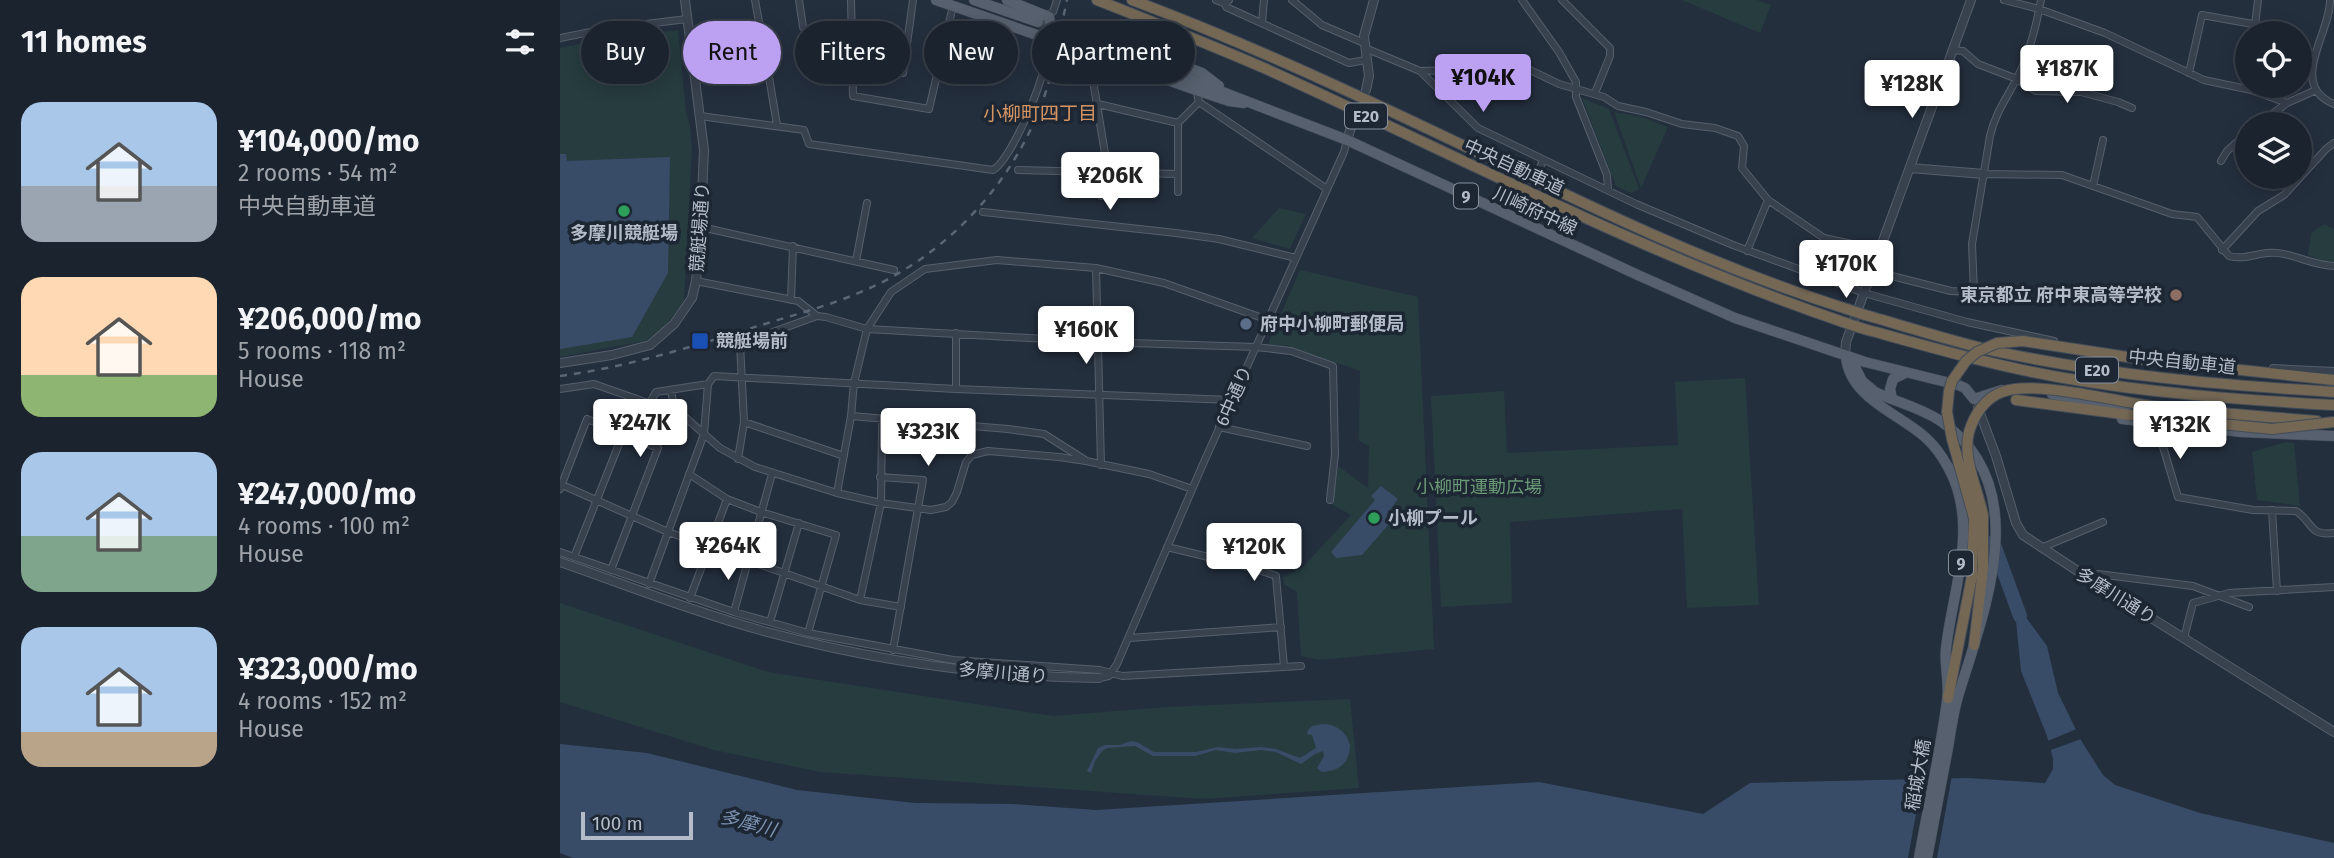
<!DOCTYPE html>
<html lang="en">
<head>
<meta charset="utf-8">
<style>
	body { margin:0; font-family:"Fira Sans","Noto Sans JP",sans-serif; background:#242b36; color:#f1f3f6; height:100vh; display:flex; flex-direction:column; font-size:26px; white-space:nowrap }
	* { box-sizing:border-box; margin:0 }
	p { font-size:23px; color:#a0a4aa }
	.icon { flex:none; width:38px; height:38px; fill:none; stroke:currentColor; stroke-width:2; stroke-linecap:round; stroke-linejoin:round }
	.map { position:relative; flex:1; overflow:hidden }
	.sheet { display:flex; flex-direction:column; background:#1b232e; width:560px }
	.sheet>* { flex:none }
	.top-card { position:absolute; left:21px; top:21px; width:665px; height:63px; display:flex; gap:14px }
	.tools { position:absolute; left:1675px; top:21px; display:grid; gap:14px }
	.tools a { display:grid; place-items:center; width:77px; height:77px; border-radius:50%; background:#1b232e; box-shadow:0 4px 18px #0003,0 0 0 2px #39404a; font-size:35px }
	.scale { position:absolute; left:21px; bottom:18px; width:112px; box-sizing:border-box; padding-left:7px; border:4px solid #b4bcc9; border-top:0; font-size:19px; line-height:24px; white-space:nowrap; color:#b4bcc9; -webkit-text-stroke:5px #1d2633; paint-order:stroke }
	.price { position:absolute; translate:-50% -60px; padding:0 16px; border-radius:7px; background:#fff; color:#222; font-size:23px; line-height:46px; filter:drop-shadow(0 2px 4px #0008) }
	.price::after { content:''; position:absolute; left:50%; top:42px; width:21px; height:16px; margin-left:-10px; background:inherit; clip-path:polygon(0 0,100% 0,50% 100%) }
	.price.selected { background:#bca0f2; color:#111 }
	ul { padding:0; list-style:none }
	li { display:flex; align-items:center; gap:21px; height:175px; padding:0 21px }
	li span { display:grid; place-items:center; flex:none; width:196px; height:140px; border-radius:21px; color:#555 }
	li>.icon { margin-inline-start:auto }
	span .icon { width:84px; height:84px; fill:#fffc; stroke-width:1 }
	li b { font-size:30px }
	h2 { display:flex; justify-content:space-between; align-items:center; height:84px; padding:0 21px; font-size:30px }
	.tag { padding:0 24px; border-radius:32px; background:#1b232e; box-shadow:0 4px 18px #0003,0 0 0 2px #39404a; font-size:24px; line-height:63px }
	.tag.selected { background:#bca0f2; color:#111 }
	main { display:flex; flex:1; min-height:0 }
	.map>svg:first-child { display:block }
	.green { fill:#263c3f }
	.water { fill:#394c67 }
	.pier { fill:#242f3e }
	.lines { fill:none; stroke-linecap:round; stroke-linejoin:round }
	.river { stroke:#394c67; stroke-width:14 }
	.primary-tunnel { stroke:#3a4453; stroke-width:10; stroke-dasharray:10 5; stroke-linecap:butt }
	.minor-casing { stroke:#565f6c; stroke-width:8 }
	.tertiary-casing { stroke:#565f6c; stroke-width:10 }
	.primary-casing { stroke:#414a57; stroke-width:11 }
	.motorway-casing { stroke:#434c59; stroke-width:12 }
	.minor { stroke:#38414e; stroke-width:6 }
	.tertiary { stroke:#38414e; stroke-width:8 }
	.primary { stroke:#56606e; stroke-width:10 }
	.motorway { stroke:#746855; stroke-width:10 }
	.rail { stroke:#5a6575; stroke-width:2.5; stroke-dasharray:7 7; stroke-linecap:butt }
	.motorway-bridge-casing { stroke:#434c59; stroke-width:12; stroke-linecap:butt }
	.motorway-bridge { stroke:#746855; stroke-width:10 }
	.leisure-dot { fill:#2e9e5b; stroke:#1d2633; stroke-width:2.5 }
	.education-dot { fill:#8d6e63; stroke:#1d2633; stroke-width:2.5 }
	.service-dot { fill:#5c6f8a; stroke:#1d2633; stroke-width:2.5 }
	.transit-dot { fill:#1a4fb4; stroke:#1d2633; stroke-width:2.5 }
	.labels { text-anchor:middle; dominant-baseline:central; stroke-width:7; stroke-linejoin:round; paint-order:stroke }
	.shield { fill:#1d2633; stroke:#878f9c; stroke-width:2 }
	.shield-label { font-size:16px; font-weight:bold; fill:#b4bcc9 }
	.street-label { font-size:18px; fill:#b4bcc9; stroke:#1d2633 }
	.poi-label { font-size:18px; font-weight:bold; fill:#b4bcc9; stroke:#1d2633; text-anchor:start }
	.park-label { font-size:18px; fill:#6b9a76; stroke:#1d2633 }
	.neighbourhood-label { font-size:19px; fill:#d59563; stroke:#1d2633 }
	.water-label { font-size:19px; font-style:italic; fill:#7c92b1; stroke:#1d2633 }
</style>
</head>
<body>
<main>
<section class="sheet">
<h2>11 homes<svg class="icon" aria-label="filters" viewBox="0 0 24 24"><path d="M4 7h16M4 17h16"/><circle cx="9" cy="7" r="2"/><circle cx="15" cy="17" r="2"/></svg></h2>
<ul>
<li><span style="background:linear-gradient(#a9c7e8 60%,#9aa5b1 0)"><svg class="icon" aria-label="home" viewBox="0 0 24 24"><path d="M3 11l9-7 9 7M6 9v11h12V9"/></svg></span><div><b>¥104,000/mo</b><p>2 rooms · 54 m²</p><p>中央自動車道</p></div></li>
<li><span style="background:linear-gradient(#ffd9b3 70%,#8fb573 0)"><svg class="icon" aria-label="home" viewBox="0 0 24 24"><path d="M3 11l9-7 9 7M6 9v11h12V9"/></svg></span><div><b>¥206,000/mo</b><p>5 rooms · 118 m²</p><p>House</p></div></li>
<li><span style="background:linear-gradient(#a9c7e8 60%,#7fa58c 0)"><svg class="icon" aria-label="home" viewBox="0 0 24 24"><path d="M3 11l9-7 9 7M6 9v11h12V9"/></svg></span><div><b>¥247,000/mo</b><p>4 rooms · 100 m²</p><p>House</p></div></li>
<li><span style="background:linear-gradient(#a9c7e8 75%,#b9a48a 0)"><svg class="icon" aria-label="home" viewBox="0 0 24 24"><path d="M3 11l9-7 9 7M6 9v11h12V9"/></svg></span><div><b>¥323,000/mo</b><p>4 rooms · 152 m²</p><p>House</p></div></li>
</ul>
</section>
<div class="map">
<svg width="1774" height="858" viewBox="0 0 1774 858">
	<rect width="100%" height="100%" fill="#242f3e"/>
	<path class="green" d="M 1122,0 L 1197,0 L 1211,5 L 1200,33 Z
		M 118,30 L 126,112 L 130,126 L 132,149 L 124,300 C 114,316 101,332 85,341 L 0,357 L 0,48 L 45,39 Z
		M 1022,98 L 1049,109 L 1079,189 L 1071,193 L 1056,186 Z
		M 1054,112 L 1082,117 L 1108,127 L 1081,188 Z
		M 719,208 L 746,214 L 730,249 L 692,238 Z
		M 1764,224 L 1774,229 L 1774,262 L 1763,261 L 1748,255 L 1751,233 Z
		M 740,270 L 858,297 L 874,649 L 759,660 L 741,656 L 737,592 L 724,584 L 723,577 L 742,568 L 791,515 L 773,505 L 778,466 L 808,488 L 809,446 L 799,441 L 800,371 L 728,346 L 708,344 Z
		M 1185,378 L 1199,605 L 1127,608 L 1122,509 L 950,522 L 952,603 L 881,607 L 871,396 L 944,391 L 947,453 L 1118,445 L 1115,382 Z
		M 1725,442 L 1734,443 L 1740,506 L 1697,500 L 1692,452 Z
		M 0,603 L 208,672 L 494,716 L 606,707 L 790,699 L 799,788 L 643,799 L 260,772 L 154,750 L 0,702 Z"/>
	<path class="water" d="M 0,154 L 6,154 L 7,161 L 110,157 L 108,273 L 72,337 L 0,349 Z
		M 821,486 L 838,499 L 828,513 L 829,524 L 802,555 L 776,558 L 771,552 L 815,500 L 811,496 Z
		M 1454,601 L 1487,646 L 1498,693 L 1522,742 L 1543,775 L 1555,785 L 1640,813 L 1774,843 L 1774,858 L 13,858 L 0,853 L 0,744 L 87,753 L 237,790 L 355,803 L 452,804 L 536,810 L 979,782 L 1143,814 L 1190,783 L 1407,778 L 1485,783 L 1493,769 L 1493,759 L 1487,736 L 1461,671 Z
		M 762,724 C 776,724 786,731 790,745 C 790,763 779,771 762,772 L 757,768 L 764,756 L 763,751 L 755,754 L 741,764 L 716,752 L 701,750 L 675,753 L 656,750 L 636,756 L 593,756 L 575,746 L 547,748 L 542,751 L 535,761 L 531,773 L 527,771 L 538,748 L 545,745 L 560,745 L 571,741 L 577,742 L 594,752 L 636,752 L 658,747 L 676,749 L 701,747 L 716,749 L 740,758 L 756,748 L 752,735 L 747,734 L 748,730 L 752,726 Z"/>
	<path class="pier" d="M 1519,728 L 1524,738 L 1488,751 L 1485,742 Z
		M 1363,775 L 1392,775 L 1377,858 L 1348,858 Z"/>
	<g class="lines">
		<path class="river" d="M 1433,542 L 1460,616"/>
		<path class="primary-tunnel" d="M 482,24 L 521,38"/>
		<defs>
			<path id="minor" d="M 195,0 L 209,77
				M 239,0 L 243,27
				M 291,0 L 293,96 L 369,109 L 393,6
				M 656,0 L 666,4 L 669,0
				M 732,0 L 762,25 L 804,43
				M 962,0 L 999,52 L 1016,82 L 1016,97 L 1047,175 L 1048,190
				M 1002,0 L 1050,48 L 1050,56 L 1035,93
				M 1444,0 L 1479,9 L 1545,33 L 1644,80 L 1691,90 L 1727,103 L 1756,90
				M 1770,0 C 1771,32 1727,85 1774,104
				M 666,4 L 666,7 L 789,63 L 806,60
				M 487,15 L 493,12 L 497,0
				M 702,23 L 704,0
				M 1697,33 L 1695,25 L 1698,0
				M 0,38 L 45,29 L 127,19
				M 805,48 L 860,71 L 966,68 L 999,84 L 1044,97 L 1058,106 L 1086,112 L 1122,124 L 1155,128 L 1178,136 L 1184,146 L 1182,168 L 1208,200 L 1264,238 L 1320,250
				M 1393,50 L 1403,51 L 1418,64 L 1457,79 L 1476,91 L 1521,92 L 1558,102 L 1572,108
				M 533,54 L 530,62 L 548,172 L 541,196
				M 134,66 L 209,77 L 217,125
				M 860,71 L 918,128 L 1076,204 L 1173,245 L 1304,293 L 1407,322 L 1494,341
				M 343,73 L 353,0
				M 1629,73 L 1642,15 L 1721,29
				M 636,90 L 639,102 L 767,189
				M 538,104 L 618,123
				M 140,116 L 244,130 L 249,144 L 433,170 C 452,160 491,67 487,45 C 487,41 485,38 483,35
				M 1699,124 L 1727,103
				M 1661,161 L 1667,151 L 1687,133
				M 458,170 L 618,174
				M 978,173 L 983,160
				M 1424,174 L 1502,175 L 1612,214 L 1637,217 L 1669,256 C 1683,260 1694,254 1708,253 C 1730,251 1752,266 1774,266
				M 1533,186 L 1543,140
				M 618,192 L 618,123 L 639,102
				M 423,212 L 616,233 L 659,239 L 736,258
				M 961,222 L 968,202
				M 141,227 L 334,270
				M 1662,250 L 1698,211 L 1724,195 L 1766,149 L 1774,143
				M 1187,251 L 1208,200
				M 296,261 L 307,203
				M 536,268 L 541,465
				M 1312,271 L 1391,291 L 1414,292 L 1412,244 L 1430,136 C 1435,114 1446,99 1456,80 C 1469,56 1476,27 1481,0
				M 136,281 L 238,301 L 257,316 L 266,317 L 307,329 L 539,342 L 696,347 L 731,351 L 773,366 L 775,454 L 770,500
				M 231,300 L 233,246
				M 396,333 L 396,389
				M 1713,368 L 1774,371
				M 0,389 L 34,384 L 77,399 L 126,418 L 160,448 L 195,467 L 277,493 L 321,503 L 371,510 L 386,507 L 392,502 L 397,492 L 406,462 L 412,455 L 428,451 L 499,457 L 526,461 L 589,474 L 632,489
				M 111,390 L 115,414
				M 89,404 L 96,392 L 148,384
				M 291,416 L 448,429 L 484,434 L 525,460
				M 184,422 L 284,456
				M 1605,425 L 1601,440 L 1618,497 L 1693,510 L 1736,511 C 1754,523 1748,536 1774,533
				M 659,427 L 747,446
				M 178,459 L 184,422 L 180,344 L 257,316
				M 129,474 L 167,499 L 201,512 L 276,535 L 248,633
				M 320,477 L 363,480 L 333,650
				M 0,484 L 108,532 L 300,600 L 341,607
				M 0,489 L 27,419 L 98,448 L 51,570
				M 277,493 L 291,416 L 294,383 L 307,329 L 331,292 L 365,269 L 437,260 L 536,268 L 604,283 L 708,320
				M 1712,510 L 1717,591
				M 607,547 L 690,567 L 716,576 L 724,667
				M 1481,548 L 1543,522
				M 0,552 L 174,612 L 248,633 L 393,660 L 540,670 L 562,676 L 741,666
				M 14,557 L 77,399
				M 1530,579 L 1538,574 L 1633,586 L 1689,607
				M 89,584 L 144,434 L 148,384 L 154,376 L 396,389 L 671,400
				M 130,598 L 167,499
				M 300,600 L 321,503 L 322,420
				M 174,612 L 212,474
				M 210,622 L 239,523
				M 569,638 L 721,627
				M 1624,638 L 1633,603 L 1669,593 L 1774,587
				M 539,678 L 549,676 L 557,664 L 643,464 L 784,152 L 787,140"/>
			<path id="tertiary" d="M 806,90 L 809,76 L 804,36 L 814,0
				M 787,140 L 794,118
				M 1350,168 L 1424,174
				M 1285,356 L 1286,342 L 1411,0
				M 0,363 L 52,355 L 90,345 L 114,324 L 132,298 L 136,281 L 140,240 L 144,150 L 125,0
				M 1418,408 L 1436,456 L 1456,523 L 1463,535 L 1545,589 L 1774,732
				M 0,562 C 69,586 137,613 207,632 C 316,661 427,677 539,678"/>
			<path id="primary" d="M 376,0 L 477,35 L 483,35 C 490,30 491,25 489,17 L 447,0
				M 414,0 L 478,22
				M 525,39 L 787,140 L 1080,276 L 1175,318 L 1305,362 L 1398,385 L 1405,388 L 1414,399
				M 659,86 L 642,73 L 530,29 L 519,28 L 513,36 L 514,45 L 517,48 L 636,90 L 669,101 L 684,103
				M 1286,356 L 1294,365 L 1302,381 L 1315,392 C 1336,402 1359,407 1379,420 C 1474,483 1427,603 1400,690 C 1393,710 1391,732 1387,753 C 1380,788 1374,823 1367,858
				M 1286,357 C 1290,398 1338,413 1365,437 C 1374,445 1382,456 1388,467 C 1420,524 1393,588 1386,648 C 1384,666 1390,684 1387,701 C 1380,754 1368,806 1359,858
				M 1492,394 L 1601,413
				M 1332,399 L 1330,389 L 1333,379 L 1345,373
				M 1414,399 L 1442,390
				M 1562,419 L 1682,432 L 1774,436"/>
			<path id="motorway" d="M 537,0 C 593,22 649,44 704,68 C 897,155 1083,254 1283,322
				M 572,0 C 692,45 806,99 921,154 C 1041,212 1160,269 1287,309
				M 1305,315 C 1348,327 1391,341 1434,351 C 1546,375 1660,385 1774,392
				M 1301,328 C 1366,346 1431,365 1498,377 C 1589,393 1681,400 1774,405
				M 1587,360 L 1774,380
				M 1456,400 L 1570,415
				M 1708,417 L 1757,421
				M 1414,645 L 1423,568 L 1423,515
				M 1388,698 L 1412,576 L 1414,518"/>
		</defs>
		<use href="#minor" class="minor-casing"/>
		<use href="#tertiary" class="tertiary-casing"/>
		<use href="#primary" class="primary-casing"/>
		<use href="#motorway" class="motorway-casing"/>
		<use href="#minor" class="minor"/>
		<use href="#tertiary" class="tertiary"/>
		<use href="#primary" class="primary"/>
		<use href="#motorway" class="motorway"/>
		<path class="rail" d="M 0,376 C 67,367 131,347 195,327 C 233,315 273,305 310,288 C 387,253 449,187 480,108 C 494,73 499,36 507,0"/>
		<defs>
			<path id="motorway-bridge" d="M 1287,309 L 1305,315
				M 1283,322 L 1301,328
				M 1570,415 L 1712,429 L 1774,422
				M 1423,515 C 1418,490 1402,458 1409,432 C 1414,415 1425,398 1442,392 C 1473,380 1550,400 1585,405 C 1625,411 1667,413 1708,417
				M 1414,518 L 1392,439 L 1387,412 L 1389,391 L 1392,381 L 1406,361 L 1417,352 L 1437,343 L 1463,341 L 1587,360"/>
		</defs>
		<use href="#motorway-bridge" class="motorway-bridge-casing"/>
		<use href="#motorway-bridge" class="motorway-bridge"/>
	</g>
	<g class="leisure-dot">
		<circle cx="64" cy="211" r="7"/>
		<circle cx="814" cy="518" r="7"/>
	</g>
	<circle class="education-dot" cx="1616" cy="295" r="7"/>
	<circle class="service-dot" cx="686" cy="324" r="7"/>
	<rect class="transit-dot" x="131" y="332" width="18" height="18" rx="3.5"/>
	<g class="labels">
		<g class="shield">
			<rect x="785" y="103.5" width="42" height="25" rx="5"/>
			<rect x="894" y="183.5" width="24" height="25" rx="5"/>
			<rect x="1516" y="357.5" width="42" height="25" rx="5"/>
			<rect x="1389" y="550.5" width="24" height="25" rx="5"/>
		</g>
		<g class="shield-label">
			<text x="806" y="116">E20</text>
			<text x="906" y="196">9</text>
			<text x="1537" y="370">E20</text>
			<text x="1401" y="563">9</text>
		</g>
		<g class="street-label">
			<text transform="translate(954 167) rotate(25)">中央自動車道</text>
			<text transform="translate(975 211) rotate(25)">川崎府中線</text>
			<text transform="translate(140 227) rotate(-86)">競艇場通り</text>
			<text transform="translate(1622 362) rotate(6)">中央自動車道</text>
			<text transform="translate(674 396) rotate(-66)">6中通り</text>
			<text transform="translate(1556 596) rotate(32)">多摩川通り</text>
			<text transform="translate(443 673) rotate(5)">多摩川通り</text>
			<text transform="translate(1358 775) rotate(-80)">稲城大橋</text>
		</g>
		<g class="poi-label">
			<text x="64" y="233" text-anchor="middle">多摩川競艇場</text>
			<text x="1602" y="295" text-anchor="end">東京都立 府中東高等学校</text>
			<text x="700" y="324">府中小柳町郵便局</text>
			<text x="156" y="341">競艇場前</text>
			<text x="828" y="518">小柳プール</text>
		</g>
		<g class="park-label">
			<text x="919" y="487">小柳町運動広場</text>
		</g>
		<g class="neighbourhood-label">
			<text x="480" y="113">小柳町四丁目</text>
		</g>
		<g class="water-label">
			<text transform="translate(188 823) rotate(15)">多摩川</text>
		</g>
	</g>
</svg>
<div class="tools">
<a><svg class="icon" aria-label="locate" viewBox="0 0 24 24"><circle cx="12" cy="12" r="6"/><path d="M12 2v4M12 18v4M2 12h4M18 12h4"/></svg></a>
<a><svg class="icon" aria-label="layers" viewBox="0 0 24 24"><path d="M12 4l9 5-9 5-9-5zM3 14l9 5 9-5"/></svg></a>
</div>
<div class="scale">100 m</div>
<b class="price" style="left:1507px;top:105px">¥187K</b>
<b class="price selected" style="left:923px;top:114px">¥104K</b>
<b class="price" style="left:1352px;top:120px">¥128K</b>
<b class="price" style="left:550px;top:212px">¥206K</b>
<b class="price" style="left:1286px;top:300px">¥170K</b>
<b class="price" style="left:526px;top:366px">¥160K</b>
<b class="price" style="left:80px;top:459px">¥247K</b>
<b class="price" style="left:1620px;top:461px">¥132K</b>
<b class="price" style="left:368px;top:468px">¥323K</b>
<b class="price" style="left:168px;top:582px">¥264K</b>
<b class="price" style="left:694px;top:583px">¥120K</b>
<div class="top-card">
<a class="tag">Buy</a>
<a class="tag selected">Rent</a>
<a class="tag">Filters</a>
<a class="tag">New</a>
<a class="tag">Apartment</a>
</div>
</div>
</main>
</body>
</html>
